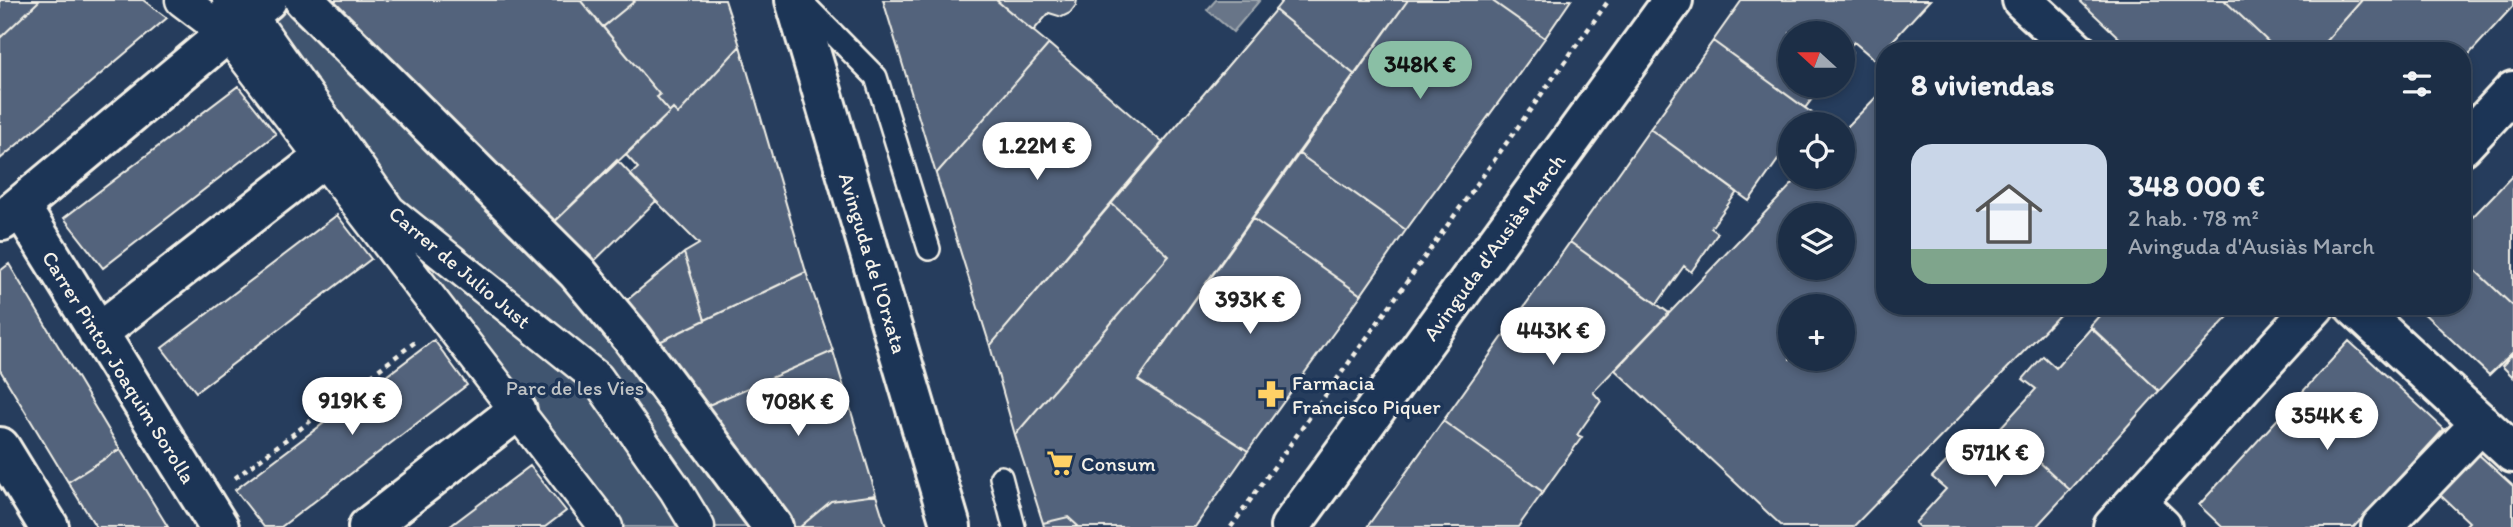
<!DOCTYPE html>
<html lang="es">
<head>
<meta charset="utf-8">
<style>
	body { margin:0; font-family:Itim,sans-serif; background:#293a51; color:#f1f3f6; height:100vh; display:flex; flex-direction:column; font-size:26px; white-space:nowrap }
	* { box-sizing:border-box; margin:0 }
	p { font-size:23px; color:#a0a8b3 }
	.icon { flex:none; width:38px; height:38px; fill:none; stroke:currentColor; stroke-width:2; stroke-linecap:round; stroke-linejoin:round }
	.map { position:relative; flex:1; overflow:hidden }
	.panel { position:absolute; left:1876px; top:42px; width:595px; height:273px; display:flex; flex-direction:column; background:#1c2e46; border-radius:28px; box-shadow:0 4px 10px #0003,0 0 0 2px #3a4a5f }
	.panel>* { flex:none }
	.needle { width:46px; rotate:291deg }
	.buttons { position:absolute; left:1778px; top:21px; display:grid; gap:14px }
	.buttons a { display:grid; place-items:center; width:77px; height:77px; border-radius:50%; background:#1c2e46; box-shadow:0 4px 10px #0003,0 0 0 2px #3a4a5f; font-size:35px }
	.price { position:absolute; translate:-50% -60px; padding:0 16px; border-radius:24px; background:#fff; color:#222; font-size:23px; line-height:46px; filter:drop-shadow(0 2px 4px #0008) }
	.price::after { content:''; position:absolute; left:50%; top:42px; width:21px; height:16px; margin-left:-10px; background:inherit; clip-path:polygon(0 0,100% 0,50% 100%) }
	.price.current { background:#8abfa5; color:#111 }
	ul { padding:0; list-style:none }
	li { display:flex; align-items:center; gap:21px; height:175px; padding:0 35px }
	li+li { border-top:2px solid #3a4a5f }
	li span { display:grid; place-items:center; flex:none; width:196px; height:140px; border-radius:21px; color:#555 }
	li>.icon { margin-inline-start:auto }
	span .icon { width:84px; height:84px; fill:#fffc; stroke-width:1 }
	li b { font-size:30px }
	h2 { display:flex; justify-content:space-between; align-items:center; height:84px; padding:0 35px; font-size:30px }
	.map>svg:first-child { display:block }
	.green { fill:#40546f; stroke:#9aa2ac; stroke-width:2 }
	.water { fill:#677588; stroke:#9fa7ae; stroke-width:2 }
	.building { fill:#52647b; stroke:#f4f1e8; stroke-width:2; fill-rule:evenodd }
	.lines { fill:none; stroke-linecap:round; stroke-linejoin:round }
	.service-casing { stroke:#f4f1e8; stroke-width:26 }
	.pedestrian-casing { stroke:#f4f1e8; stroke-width:37 }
	.minor-casing { stroke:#f4f1e8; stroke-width:44 }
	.path { stroke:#f4f1e8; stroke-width:4.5; stroke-dasharray:5 5; stroke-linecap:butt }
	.service { stroke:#1d3557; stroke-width:21 }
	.pedestrian { stroke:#1d3557; stroke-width:32 }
	.minor { stroke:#1d3557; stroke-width:38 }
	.labels { text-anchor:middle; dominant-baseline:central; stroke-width:7; stroke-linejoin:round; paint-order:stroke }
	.street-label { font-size:21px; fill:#f4f1e8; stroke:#1d3557 }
	.poi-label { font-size:21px; fill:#f4f1e8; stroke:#1d3557; text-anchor:start }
	.park-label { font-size:21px; fill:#bec2c4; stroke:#1d3557 }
</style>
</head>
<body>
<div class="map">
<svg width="2513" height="527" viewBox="0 0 2513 527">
	<rect width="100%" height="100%" fill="#263d5d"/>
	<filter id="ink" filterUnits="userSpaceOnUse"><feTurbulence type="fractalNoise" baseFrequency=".0143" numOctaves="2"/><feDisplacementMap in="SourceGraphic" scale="14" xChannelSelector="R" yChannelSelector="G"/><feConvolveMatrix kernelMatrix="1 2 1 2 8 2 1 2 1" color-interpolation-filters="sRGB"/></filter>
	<g filter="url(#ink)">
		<path class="green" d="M 167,0 L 303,0 L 632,338 L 759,527 L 588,527 L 217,42 Z"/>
		<path class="water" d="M 1216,0 L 1260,0 L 1233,32 L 1207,10 Z"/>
		<path class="building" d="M 0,0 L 40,0 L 0,38 Z
			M 40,0 L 143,0 L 167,18 L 0,159 L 0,38 Z
			M 325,0 L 580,0 L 660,95 L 657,97 L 670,112 L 547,229 Z
			M 580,0 L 636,0 L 603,27 Z
			M 636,0 L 725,0 L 740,46 L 678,114 L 673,109 L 670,112 L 657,97 L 660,95 L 603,27 Z
			M 883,0 L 996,0 L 1049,44 L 936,174 Z
			M 996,0 L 1077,0 L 1076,5 L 1070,13 L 1062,17 L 1049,13 L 1033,31 Z
			M 1283,0 L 1408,0 L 1355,75 L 1275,10 Z
			M 1408,0 L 1491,0 L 1545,38 L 1406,230 L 1298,153 Z
			M 1491,0 L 1571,0 L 1545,38 Z
			M 1742,0 L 1930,0 L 1875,60 L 1854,42 L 1850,47 L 1852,53 L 1846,62 L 1843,63 L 1843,33 L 1790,33 L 1790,86 L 1822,86 L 1805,108 L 1713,41 Z
			M 2079,0 L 2224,0 L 2278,51 L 2133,51 Z
			M 2224,0 L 2362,0 L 2317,51 L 2278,51 Z
			M 2362,0 L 2513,0 L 2513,6 L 2462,62 L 2462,51 L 2317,51 Z
			M 1275,10 L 1355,75 L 1138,380 L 1248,451 L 1195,527 L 1079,527 L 1068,517 L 1043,523 L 1015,435 L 1169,256 L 1111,203 Z
			M 1713,41 L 1812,113 L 1804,124 L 1790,124 L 1790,143 L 1749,201 L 1650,129 Z
			M 1049,44 L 1163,143 L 990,346 L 936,174 Z
			M 740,46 L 806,272 L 705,320 L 684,253 L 699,244 L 630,175 L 638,168 L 626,155 L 673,109 L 678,114 Z
			M 238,86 L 276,134 L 103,268 L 64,218 Z
			M 1885,88 L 1885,306 L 2068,306 L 1853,527 L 1783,527 L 1615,370 L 1799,177 L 1843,177 L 1843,131 ZM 1790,215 L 1843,215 L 1843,268 L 1790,268 ZM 1790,306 L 1843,306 L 1843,359 L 1790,359 Z
			M 1650,129 L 1737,192 L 1711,228 L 1718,233 L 1691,272 L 1684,266 L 1657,304 L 1570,242 Z
			M 1298,153 L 1406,230 L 1361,295 L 1252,218 Z
			M 617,160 L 656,201 L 586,269 L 547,229 Z
			M 2513,175 L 2513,306 L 2462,258 L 2462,228 Z
			M 1111,203 L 1169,256 L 1015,435 L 990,346 Z
			M 337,215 L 371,259 L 196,392 L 162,348 Z
			M 1252,218 L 1361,295 L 1248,451 L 1138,380 Z
			M 1570,242 L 1669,313 L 1593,392 L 1601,401 L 1577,435 L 1582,437 L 1543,492 L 1443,421 Z
			M 684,253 L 705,320 L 653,345 L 620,306 Z
			M 2462,258 L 2513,306 L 2513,352 L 2489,375 L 2416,306 L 2462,306 Z
			M 9,264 L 120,449 L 68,482 L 0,370 L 0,271 Z
			M 806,272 L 833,351 L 704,407 L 653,345 Z
			M 2108,306 L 2238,306 L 2159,391 L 2090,326 Z
			M 2091,328 L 2159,391 L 2070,490 L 2001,427 L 2036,389 L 2023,379 L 2043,356 L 2056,368 Z
			M 434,340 L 467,385 L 281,527 L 264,527 L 235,490 Z
			M 2349,341 L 2444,429 L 2354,527 L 2222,527 L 2199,505 Z
			M 833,351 L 876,495 L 831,501 L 800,527 L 793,527 L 704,407 Z
			M 2513,354 L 2513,377 L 2502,366 Z
			M 1443,421 L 1543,492 L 1518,527 L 1367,527 Z
			M 2001,427 L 2070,490 L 2036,527 L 1919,527 L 1915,523 L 1946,489 L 1932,477 L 1952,456 L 1966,468 Z
			M 120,449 L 168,527 L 96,527 L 68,482 Z
			M 2477,453 L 2513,486 L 2513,527 L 2464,527 L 2469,522 L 2439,494 Z
			M 530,466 L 566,511 L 545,527 L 449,527 Z
			M 876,495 L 886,527 L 800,527 L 831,501 Z
			M 1068,517 L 1079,527 L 1044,527 L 1043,523 Z"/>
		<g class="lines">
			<defs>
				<path id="service" d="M 802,2 L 876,77 L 929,249
					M 1001,477 L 1014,527"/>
				<path id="pedestrian" d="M 182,0 L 227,34 L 606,527
					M 229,0 L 250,15 L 389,211 L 597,378 L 675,489 L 698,527"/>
				<path id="minor" d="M 304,0 L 577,272 L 632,338 L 773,527
					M 795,0 L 951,527
					M 2022,0 L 2077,51
					M 2462,146 L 2513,91
					M 20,206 L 219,527
					M 2,221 L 267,0
					M 2354,306 L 2513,453
					M 98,333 L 323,158
					M 0,447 L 49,527
					M 2136,502 L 2162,527
					M 368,527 L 517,411
					M 1290,527 L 1673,0
					M 2113,527 L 2315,306
					M 2381,527 L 2481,423"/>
			</defs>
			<use href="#service" class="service-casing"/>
			<use href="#pedestrian" class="pedestrian-casing"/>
			<use href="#minor" class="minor-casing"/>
			<path class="path" d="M 235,478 L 418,340
				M 1231,527 L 1609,0"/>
			<use href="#service" class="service"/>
			<use href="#pedestrian" class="pedestrian"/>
			<use href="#minor" class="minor"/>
		</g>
	</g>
	<defs>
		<symbol id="pharmacy-bare" viewBox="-9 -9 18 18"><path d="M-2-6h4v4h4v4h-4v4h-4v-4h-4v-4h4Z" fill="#ffd166" stroke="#1d3557" stroke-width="2.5" paint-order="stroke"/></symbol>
		<symbol id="supermarket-bare" viewBox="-9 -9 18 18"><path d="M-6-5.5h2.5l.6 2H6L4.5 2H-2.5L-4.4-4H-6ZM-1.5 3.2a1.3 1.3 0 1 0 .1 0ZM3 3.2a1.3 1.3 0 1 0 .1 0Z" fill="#ffd166" stroke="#1d3557" stroke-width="2.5" paint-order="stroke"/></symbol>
	</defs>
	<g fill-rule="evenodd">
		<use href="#pharmacy-bare" x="1252" y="375" width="38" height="38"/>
		<use href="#supermarket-bare" x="1041" y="444" width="38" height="38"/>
	</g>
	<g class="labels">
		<g class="street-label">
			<text transform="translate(1494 247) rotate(-54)">Avinguda d'Ausiàs March</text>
			<text transform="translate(873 263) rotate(73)">Avinguda de l'Orxata</text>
			<text transform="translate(460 267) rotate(40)">Carrer de Julio Just</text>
			<text transform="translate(119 367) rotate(58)">Carrer Pintor Joaquim Sorolla</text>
		</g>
		<g class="poi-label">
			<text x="1292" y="382">Farmacia<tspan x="1292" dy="24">Francisco Piquer</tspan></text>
			<text x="1081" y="463">Consum</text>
		</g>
		<g class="park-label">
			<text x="575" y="387">Parc de les Vies</text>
		</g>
	</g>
</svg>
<div class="buttons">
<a><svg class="needle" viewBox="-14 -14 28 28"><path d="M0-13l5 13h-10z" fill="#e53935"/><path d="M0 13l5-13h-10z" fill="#a0a8b3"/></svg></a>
<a><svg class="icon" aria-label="locate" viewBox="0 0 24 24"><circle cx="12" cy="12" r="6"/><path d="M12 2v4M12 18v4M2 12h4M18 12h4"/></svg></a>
<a><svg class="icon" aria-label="layers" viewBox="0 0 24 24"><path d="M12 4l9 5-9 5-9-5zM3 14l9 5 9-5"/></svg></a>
<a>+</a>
</div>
<b class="price current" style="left:1420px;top:101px">348K €</b>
<b class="price" style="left:1037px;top:182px">1.22M €</b>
<b class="price" style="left:1250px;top:336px">393K €</b>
<b class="price" style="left:1553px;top:367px">443K €</b>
<b class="price" style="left:352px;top:437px">919K €</b>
<b class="price" style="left:798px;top:438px">708K €</b>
<b class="price" style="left:2327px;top:452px">354K €</b>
<b class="price" style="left:1995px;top:489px">571K €</b>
<section class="panel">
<h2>8 viviendas<svg class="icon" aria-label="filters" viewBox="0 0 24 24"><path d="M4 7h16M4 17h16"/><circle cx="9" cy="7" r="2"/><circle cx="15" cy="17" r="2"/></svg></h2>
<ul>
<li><span style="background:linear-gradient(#c9d6e8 75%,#7fa58c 0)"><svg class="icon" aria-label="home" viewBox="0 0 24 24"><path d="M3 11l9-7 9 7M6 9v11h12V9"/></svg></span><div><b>348 000 €</b><p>2 hab. · 78 m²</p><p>Avinguda d'Ausiàs March</p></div></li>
</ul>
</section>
</div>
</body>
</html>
